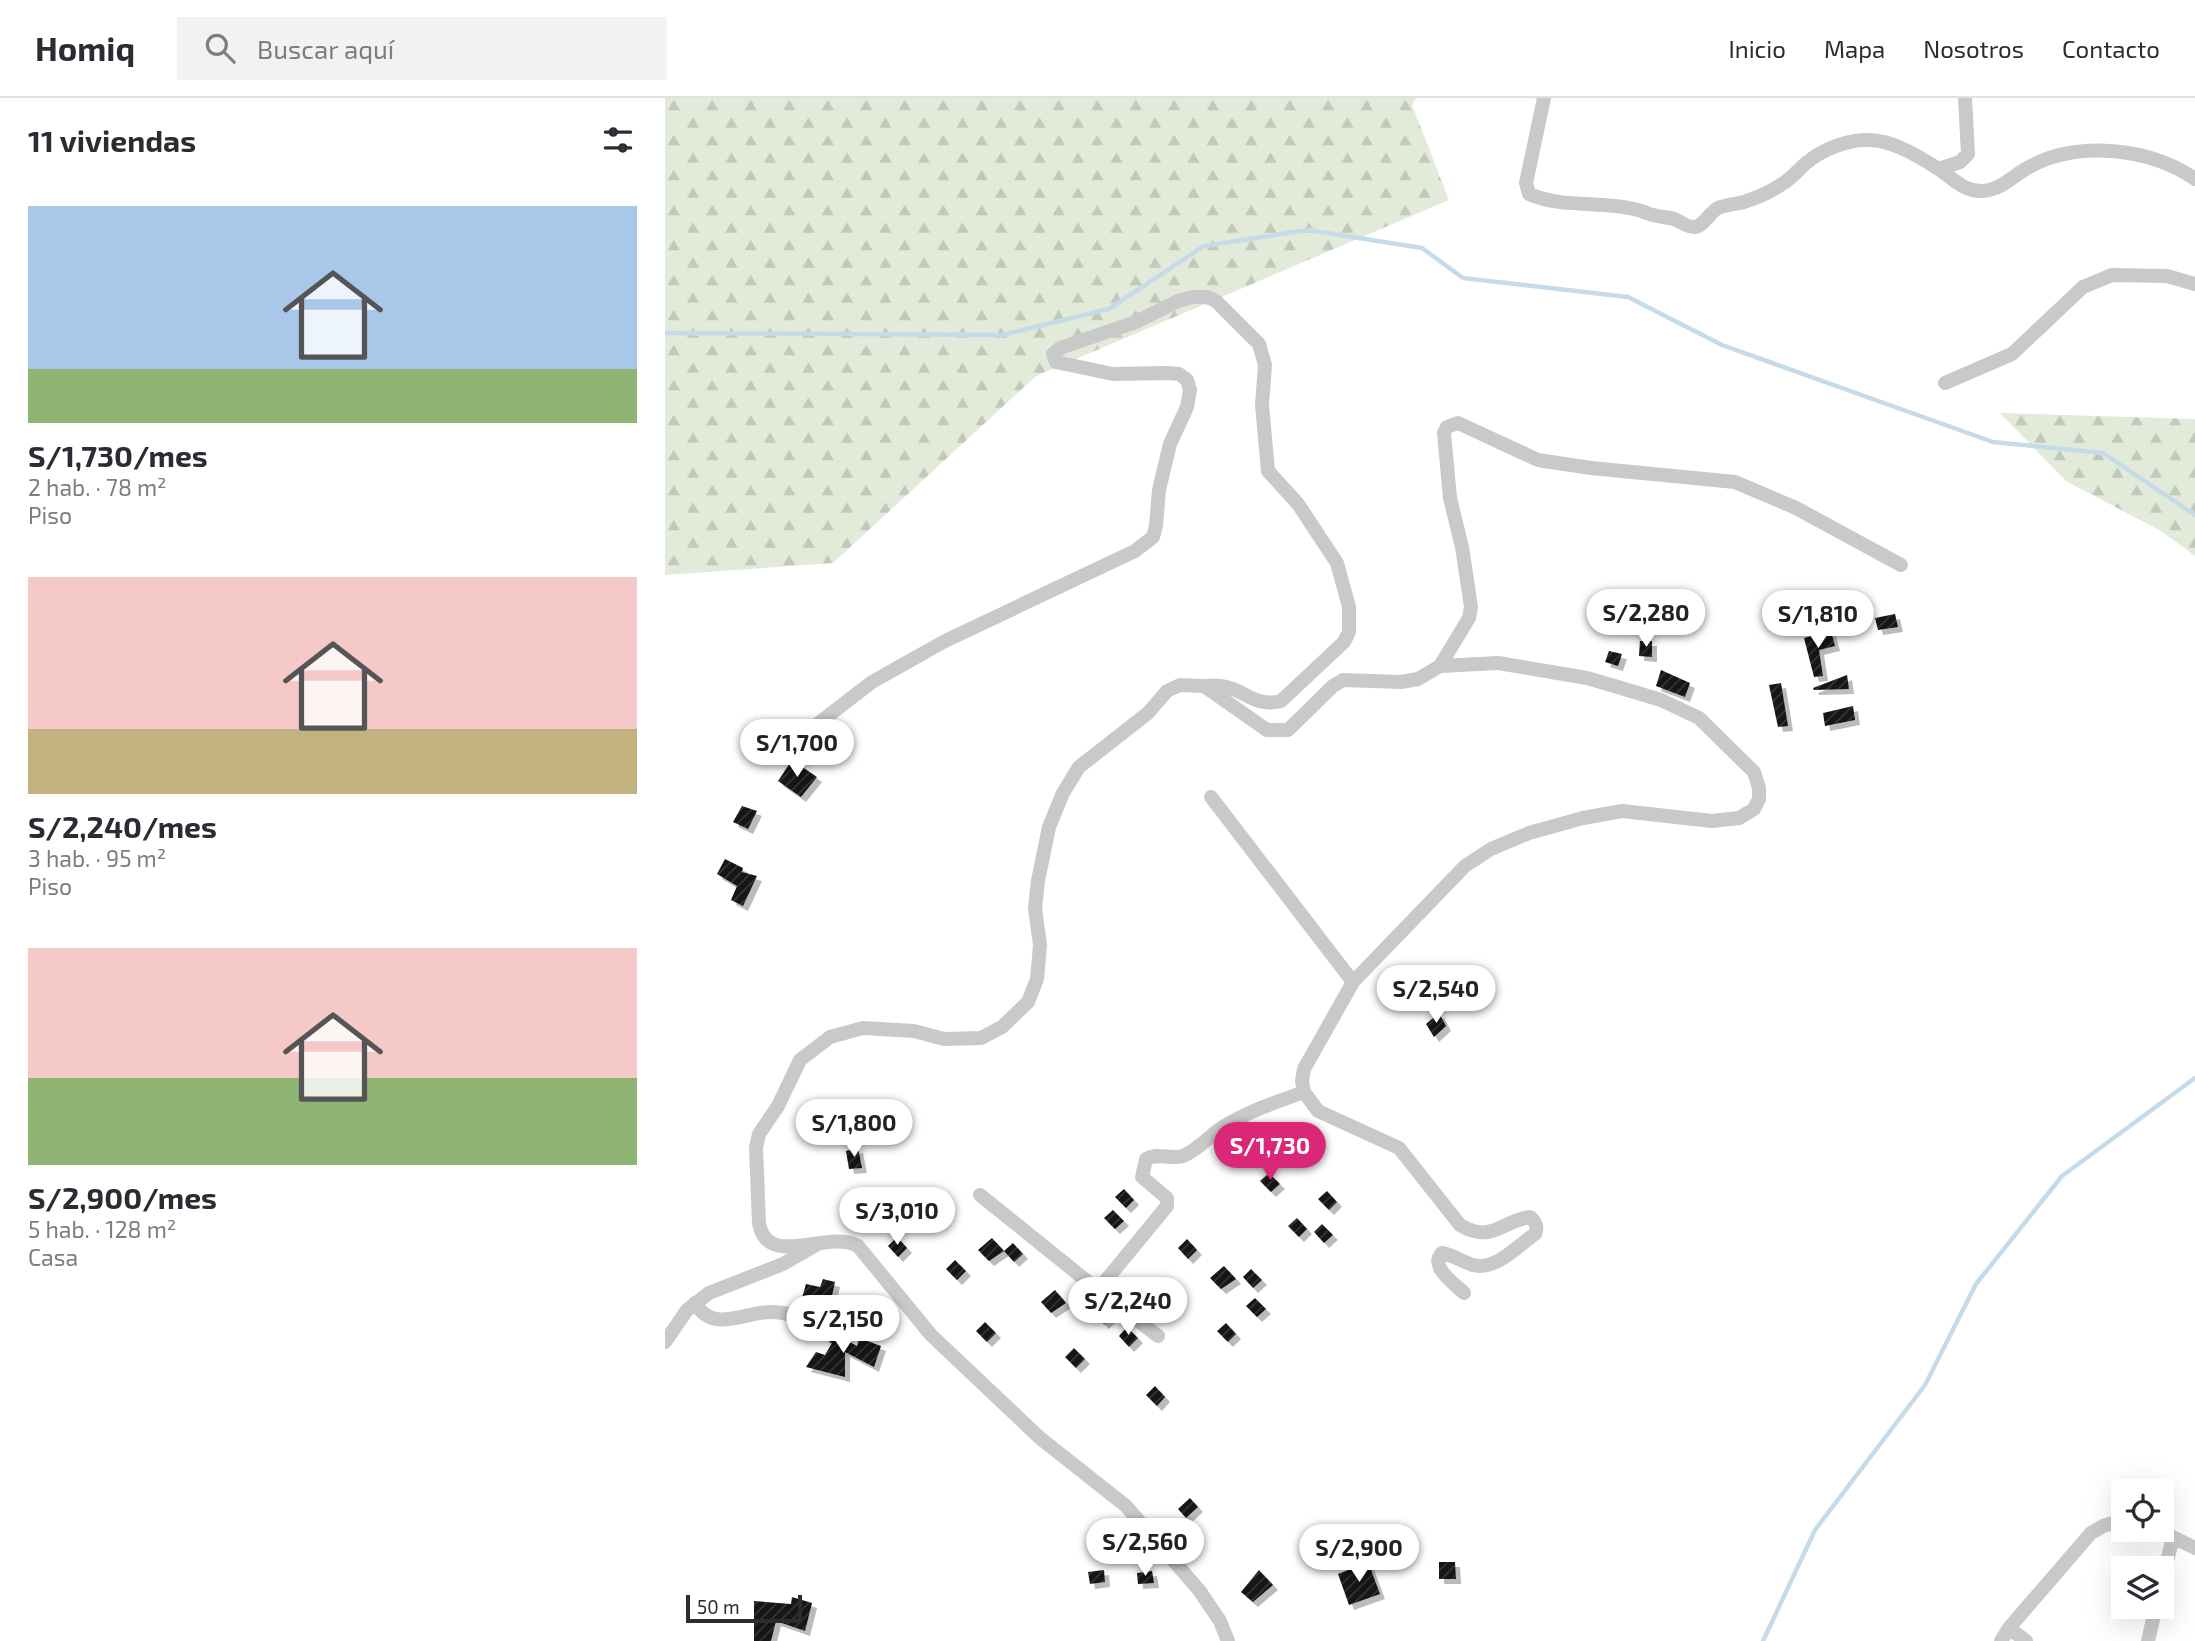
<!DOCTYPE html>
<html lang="es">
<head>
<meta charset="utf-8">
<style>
	body { margin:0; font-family:"Exo 2",sans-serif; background:#f2f2f3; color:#2b2b33; height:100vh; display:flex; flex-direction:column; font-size:26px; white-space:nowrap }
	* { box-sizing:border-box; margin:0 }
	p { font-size:23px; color:#7c7c81 }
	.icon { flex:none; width:38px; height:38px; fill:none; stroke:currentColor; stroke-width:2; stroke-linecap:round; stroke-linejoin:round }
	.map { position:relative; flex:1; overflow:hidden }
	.drawer { display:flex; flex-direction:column; background:#fff; width:665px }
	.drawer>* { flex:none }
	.buttons { position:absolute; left:1446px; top:1381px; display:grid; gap:14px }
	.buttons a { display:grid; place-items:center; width:63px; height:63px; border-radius:0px; background:#fff; box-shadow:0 7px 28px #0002; font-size:35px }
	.scale { position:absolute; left:21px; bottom:18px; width:116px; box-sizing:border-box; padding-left:7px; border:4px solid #2c2c2c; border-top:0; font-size:19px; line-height:24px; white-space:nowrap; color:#2c2c2c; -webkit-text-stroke:5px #fff; paint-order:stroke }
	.price { position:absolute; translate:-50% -60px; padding:0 16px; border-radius:24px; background:#fff; color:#222; font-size:23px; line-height:46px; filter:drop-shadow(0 2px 4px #0008) }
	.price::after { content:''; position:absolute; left:50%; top:42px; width:21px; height:16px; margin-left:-10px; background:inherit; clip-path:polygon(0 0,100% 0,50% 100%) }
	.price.on { background:#db2777; color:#fff }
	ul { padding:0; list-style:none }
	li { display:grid; align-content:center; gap:14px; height:371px; padding:0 28px }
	li span { display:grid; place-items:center; height:217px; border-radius:0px; color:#555 }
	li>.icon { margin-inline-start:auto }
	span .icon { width:126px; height:126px; fill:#fffc; stroke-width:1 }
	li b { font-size:30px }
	h2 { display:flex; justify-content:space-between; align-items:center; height:84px; padding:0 28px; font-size:30px }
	header { display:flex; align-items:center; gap:42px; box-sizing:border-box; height:98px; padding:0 35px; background:#fff; border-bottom:2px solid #e1e1e2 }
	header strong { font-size:33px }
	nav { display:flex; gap:38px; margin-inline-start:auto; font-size:24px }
	.search { width:490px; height:63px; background:#f2f2f3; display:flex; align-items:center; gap:18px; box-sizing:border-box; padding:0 24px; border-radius:0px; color:#7c7c81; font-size:26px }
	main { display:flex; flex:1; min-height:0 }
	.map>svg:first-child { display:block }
	.forest { fill:url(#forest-firs) }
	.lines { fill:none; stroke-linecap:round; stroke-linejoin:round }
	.stream { stroke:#c6dbea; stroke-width:4.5 }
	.building { fill:url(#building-hatch); filter:url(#shadow) }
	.street { stroke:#c9c9c9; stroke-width:14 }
</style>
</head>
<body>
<header>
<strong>Homiq</strong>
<div class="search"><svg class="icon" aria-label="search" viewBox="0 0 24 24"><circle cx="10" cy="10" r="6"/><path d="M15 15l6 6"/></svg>Buscar aquí</div>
<nav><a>Inicio</a><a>Mapa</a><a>Nosotros</a><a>Contacto</a></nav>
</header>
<main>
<section class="drawer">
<h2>11 viviendas<svg class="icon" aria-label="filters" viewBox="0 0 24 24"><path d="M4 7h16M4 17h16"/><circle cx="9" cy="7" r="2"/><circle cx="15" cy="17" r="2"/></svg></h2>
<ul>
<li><span style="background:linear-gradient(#a9c7e8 75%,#8fb573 0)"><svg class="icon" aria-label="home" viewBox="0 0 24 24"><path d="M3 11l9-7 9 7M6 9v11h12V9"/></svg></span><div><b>S/1,730/mes</b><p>2 hab. · 78 m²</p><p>Piso</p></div></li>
<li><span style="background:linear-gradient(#f6c9c9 70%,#c2b280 0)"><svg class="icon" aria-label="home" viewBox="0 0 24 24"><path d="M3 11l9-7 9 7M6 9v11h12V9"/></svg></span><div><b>S/2,240/mes</b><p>3 hab. · 95 m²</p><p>Piso</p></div></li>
<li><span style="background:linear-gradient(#f6c9c9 60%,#8fb573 0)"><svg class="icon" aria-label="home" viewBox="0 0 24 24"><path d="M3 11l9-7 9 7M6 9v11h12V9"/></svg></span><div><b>S/2,900/mes</b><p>5 hab. · 128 m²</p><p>Casa</p></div></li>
</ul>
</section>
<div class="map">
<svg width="1530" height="1543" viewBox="0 0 1530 1543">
	<defs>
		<pattern id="forest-firs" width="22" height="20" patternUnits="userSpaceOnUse" patternTransform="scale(1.75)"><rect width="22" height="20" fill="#e2eada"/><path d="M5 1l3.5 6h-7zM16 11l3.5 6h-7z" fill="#c2c9bb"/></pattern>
		<pattern id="building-hatch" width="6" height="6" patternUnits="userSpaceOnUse" patternTransform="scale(1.75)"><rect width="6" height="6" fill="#131313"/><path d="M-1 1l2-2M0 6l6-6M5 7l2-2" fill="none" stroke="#363636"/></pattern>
		<filter id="shadow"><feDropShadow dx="5" dy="5" stdDeviation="0" flood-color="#0004"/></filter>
	</defs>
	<rect width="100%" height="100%" fill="#fff"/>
	<path class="forest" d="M 0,0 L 751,0 L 747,7 L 784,102 L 371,278 L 168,465 L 0,477 Z
		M 1335,315 L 1530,321 L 1530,458 L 1496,433 L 1401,383 Z"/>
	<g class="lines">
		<path class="stream" d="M 0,235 L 337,237 L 444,211 L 539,148 L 643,132 L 757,150 L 798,180 L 963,199 L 1057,247 L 1328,344 L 1438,355 L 1530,417
			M 1098,1543 L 1150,1432 L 1260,1287 L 1311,1186 L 1397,1078 L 1530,980"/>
	</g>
	<path class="building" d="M 1141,510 L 1144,524 L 1131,526 L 1127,512 Z
		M 1230,516 L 1233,529 L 1213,532 L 1210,520 Z
		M 1166,533 L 1170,548 L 1154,552 L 1158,578 L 1149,579 L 1139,540 Z
		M 975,543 L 987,543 L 987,559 L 974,558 Z
		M 944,553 L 957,556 L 953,568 L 940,564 Z
		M 996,572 L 1025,585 L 1020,599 L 991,588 Z
		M 1182,577 L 1184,591 L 1149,592 L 1148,590 Z
		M 1116,585 L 1123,628 L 1113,629 L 1104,587 Z
		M 1188,608 L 1190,622 L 1160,628 L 1158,615 Z
		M 121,635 L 124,637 L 125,646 L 130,650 L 125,656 L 111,649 Z
		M 127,662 L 152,679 L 136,699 L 113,683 Z
		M 77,708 L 92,713 L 83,731 L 68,724 Z
		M 60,761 L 78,770 L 77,774 L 92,778 L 78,808 L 66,802 L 72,788 L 52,776 Z
		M 774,915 L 781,928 L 769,939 L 761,926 Z
		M 193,1050 L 197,1070 L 184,1071 L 181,1053 Z
		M 604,1075 L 615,1086 L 606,1094 L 595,1083 Z
		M 459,1091 L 469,1102 L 461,1110 L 450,1099 Z
		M 662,1093 L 672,1104 L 664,1112 L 653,1101 Z
		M 258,1100 L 269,1111 L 260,1119 L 249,1108 Z
		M 201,1102 L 212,1113 L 203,1122 L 193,1111 Z
		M 448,1112 L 459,1123 L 450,1131 L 439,1120 Z
		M 632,1120 L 642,1131 L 634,1139 L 623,1128 Z
		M 657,1126 L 668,1137 L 659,1145 L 649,1134 Z
		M 232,1139 L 242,1150 L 233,1159 L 223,1148 Z
		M 327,1140 L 339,1153 L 324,1163 L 313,1152 Z
		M 522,1141 L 532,1152 L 523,1161 L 513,1150 Z
		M 348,1145 L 358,1156 L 349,1164 L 339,1153 Z
		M 290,1162 L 301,1173 L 292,1182 L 281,1171 Z
		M 559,1168 L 571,1181 L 556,1191 L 545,1180 Z
		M 586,1171 L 597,1182 L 588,1190 L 578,1179 Z
		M 158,1181 L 170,1184 L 165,1207 L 137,1200 L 141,1186 L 155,1189 Z
		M 390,1192 L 401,1205 L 386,1215 L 376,1204 Z
		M 590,1200 L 601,1211 L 592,1219 L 581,1208 Z
		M 437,1207 L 448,1217 L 439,1226 L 428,1215 Z
		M 320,1224 L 331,1235 L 322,1244 L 311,1233 Z
		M 561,1225 L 571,1236 L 563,1244 L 552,1233 Z
		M 462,1229 L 473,1240 L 464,1249 L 454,1238 Z
		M 162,1232 L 192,1248 L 194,1240 L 216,1248 L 209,1269 L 180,1254 L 180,1279 L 141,1269 L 151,1254 L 160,1257 L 167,1245 L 158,1239 Z
		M 409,1250 L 420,1261 L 411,1270 L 400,1259 Z
		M 490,1288 L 500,1299 L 492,1308 L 481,1297 Z
		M 525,1400 L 533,1409 L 521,1420 L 513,1411 Z
		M 703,1464 L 715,1496 L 684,1507 L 673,1476 Z
		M 774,1464 L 790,1464 L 791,1481 L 774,1481 Z
		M 439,1472 L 440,1484 L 425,1486 L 423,1474 Z
		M 594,1472 L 608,1487 L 588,1504 L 576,1494 Z
		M 487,1473 L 489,1485 L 473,1486 L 472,1475 Z
		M 127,1499 L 147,1505 L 140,1533 L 111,1523 L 106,1543 L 89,1543 L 89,1503 L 126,1506 Z"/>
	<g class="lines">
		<path class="street" d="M 879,0 L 861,85 L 864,96 C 899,111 938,102 973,112 C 978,113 983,116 988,117 C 995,119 1002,119 1009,121 C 1015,123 1021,129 1029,129 C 1038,129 1045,114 1053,110 C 1061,107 1071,106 1079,104 C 1091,100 1107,93 1117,86 C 1126,81 1133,72 1141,65 C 1157,52 1182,41 1204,42 C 1227,42 1253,58 1272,70 C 1287,79 1298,94 1318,93 C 1338,91 1347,78 1364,69 C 1413,42 1485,50 1530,81
			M 1274,71 L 1295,64 L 1303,56 L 1300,0
			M 1280,285 L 1347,256 L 1418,189 L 1447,177 L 1502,178 L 1530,186
			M 775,568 L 804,520 L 806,509 L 797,449 L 785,400 L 779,335 L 782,329 L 793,325 L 873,362 L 926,370 L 1070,384 L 1131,410 L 1236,467
			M 133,641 L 207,584 L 280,543 L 470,453 L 488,439 L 491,428 L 494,392 L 505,346 L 522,309 L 525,292 L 522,282 L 514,276 L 502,275 L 448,276 L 391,264 L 388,256 L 395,250 L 471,224 L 513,203 L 528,199 L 542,199 L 551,203 L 594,246 L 600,267 L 597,307 L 603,373 L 633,406 L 672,465 L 684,509 L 684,534 L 679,544 L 616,603 C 588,610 579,590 556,588 C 551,587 544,588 539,588
			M 546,699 L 688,884
			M 315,1097 L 433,1192 L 502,1108 L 502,1100 L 477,1079 L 481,1061 C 493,1054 505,1062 518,1058 C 533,1052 545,1037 558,1029 C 583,1013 612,1004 639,994
			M 433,1192 L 493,1238
			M 30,1205 C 48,1236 78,1214 106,1214 C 123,1214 140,1221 155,1226
			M 0,1244 L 22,1212 L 44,1195 L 118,1166 L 151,1147
			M 1493,1432 L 1530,1450
			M 1496,1488 L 1508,1439
			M 1344,1530 L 1361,1543
			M 563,1543 L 555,1523 L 534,1492 L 461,1408 L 375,1340 L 266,1237 L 193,1148 C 162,1131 102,1172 94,1125 L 91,1050 L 94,1036 L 113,1008 L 135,962 L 165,939 L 198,930 L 249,933 L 279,941 L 316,940 L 337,929 L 363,904 L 372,881 L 375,847 L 370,810 L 373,783 L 384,729 L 398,695 L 414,669 L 483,615 L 502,593 L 515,587 L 539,588 L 602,632 L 623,632 L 668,588 L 678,582 L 736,584 L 753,581 L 775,568 L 833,565 L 922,580 L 946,587 L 996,602 L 1034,620 L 1089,674 L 1094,690 L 1094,701 L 1089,711 L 1074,720 L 1047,723 L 957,713 L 918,720 L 864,735 L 826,751 L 800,768 L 688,884 L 639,971 L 637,983 L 639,994 L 653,1013 L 734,1050 L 795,1127 C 827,1146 836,1123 865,1119 C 871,1124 873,1129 870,1136 C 852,1148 831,1173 808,1167 C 798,1164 788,1157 777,1155 C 764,1169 789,1185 799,1195
			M 1336,1543 L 1344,1530 L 1426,1435 L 1438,1428 L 1458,1422
			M 1483,1543 L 1491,1508"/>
	</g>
</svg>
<div class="buttons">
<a><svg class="icon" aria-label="locate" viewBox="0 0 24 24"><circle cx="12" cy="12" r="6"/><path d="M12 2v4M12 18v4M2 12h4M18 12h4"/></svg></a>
<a><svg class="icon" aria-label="layers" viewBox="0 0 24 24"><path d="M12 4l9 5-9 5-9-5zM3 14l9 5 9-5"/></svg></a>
</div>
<div class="scale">50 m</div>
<b class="price" style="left:981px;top:551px">S/2,280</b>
<b class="price" style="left:1153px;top:552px">S/1,810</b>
<b class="price" style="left:132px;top:681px">S/1,700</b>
<b class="price" style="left:771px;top:927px">S/2,540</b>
<b class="price" style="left:189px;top:1061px">S/1,800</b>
<b class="price on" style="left:605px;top:1084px">S/1,730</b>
<b class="price" style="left:232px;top:1149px">S/3,010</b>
<b class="price" style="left:463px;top:1239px">S/2,240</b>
<b class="price" style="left:178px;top:1257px">S/2,150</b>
<b class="price" style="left:480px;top:1480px">S/2,560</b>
<b class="price" style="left:694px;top:1486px">S/2,900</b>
</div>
</main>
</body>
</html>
